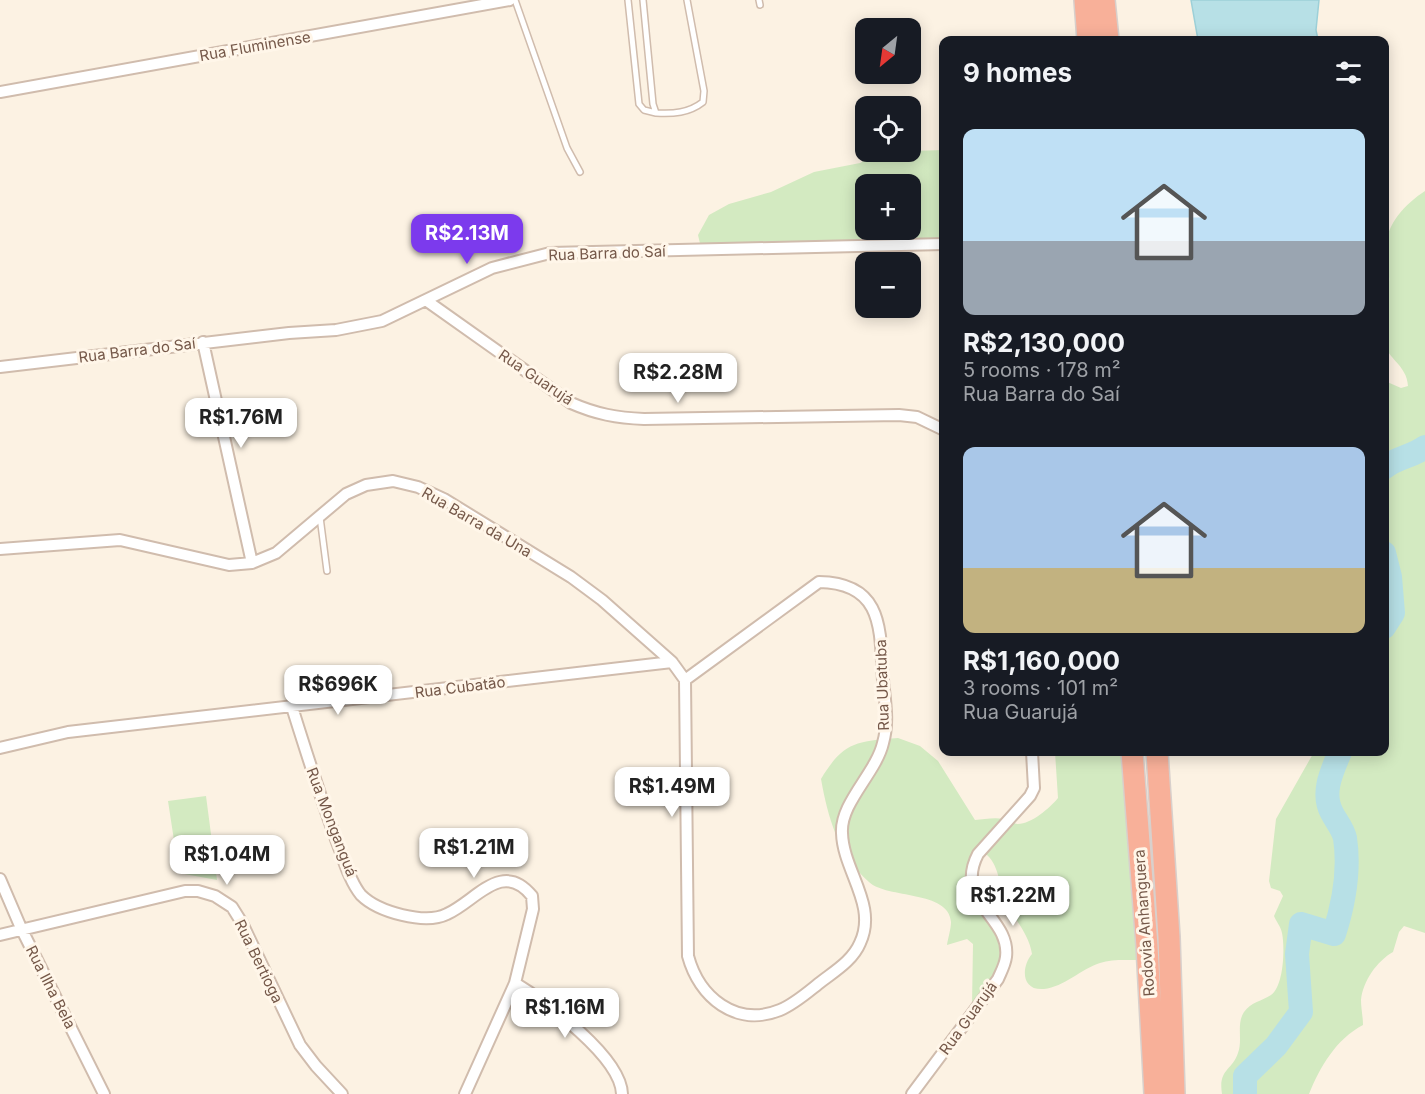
<!DOCTYPE html>
<html lang="en">
<head>
<meta charset="utf-8">
<style>
	body { margin:0; font-family:Inter,sans-serif; background:#242831; color:#f1f3f6; height:100vh; display:flex; flex-direction:column; font-size:22px; white-space:nowrap }
	* { box-sizing:border-box; margin:0 }
	p { font-size:20px; color:#9ea1a6 }
	.icon { flex:none; width:33px; height:33px; fill:none; stroke:currentColor; stroke-width:2; stroke-linecap:round; stroke-linejoin:round }
	.map { position:relative; flex:1; overflow:hidden }
	.details { position:absolute; left:939px; top:36px; width:450px; height:720px; display:flex; flex-direction:column; background:#171b24; border-radius:12px; box-shadow:0 3px 15px #0003 }
	.details>* { flex:none }
	.needle { width:39px; rotate:209deg }
	.fabs { position:absolute; left:855px; top:18px; display:grid; gap:12px }
	.fabs a { display:grid; place-items:center; width:66px; height:66px; border-radius:12px; background:#171b24; box-shadow:0 3px 15px #0003; font-size:30px }
	.price { position:absolute; translate:-50% -51px; padding:0 14px; border-radius:12px; background:#fff; color:#222; font-size:20px; line-height:39px; filter:drop-shadow(0 2px 3px #0008) }
	.price::after { content:''; position:absolute; left:50%; top:36px; width:18px; height:14px; margin-left:-9px; background:inherit; clip-path:polygon(0 0,100% 0,50% 100%) }
	.price.current { background:#7c3aed; color:#fff }
	ul { padding:0; list-style:none }
	li { display:grid; align-content:center; gap:12px; height:318px; padding:0 24px }
	li span { display:grid; place-items:center; height:186px; border-radius:12px; color:#555 }
	li>.icon { margin-inline-start:auto }
	span .icon { width:108px; height:108px; fill:#fffc; stroke-width:1 }
	li b { font-size:26px }
	h2 { display:flex; justify-content:space-between; align-items:center; height:72px; padding:0 24px; font-size:26px }
	.map>svg:first-child { display:block }
	.green { fill:#d3eac1; fill-rule:evenodd }
	.water { fill:#b7e0e6; stroke:#9dd0d8; stroke-width:1.5 }
	.lines { fill:none; stroke-linecap:round; stroke-linejoin:round }
	.river { stroke:#b7e0e6; stroke-width:24 }
	.service-casing { stroke:#d0bcad; stroke-width:8 }
	.minor-casing { stroke:#d0bcad; stroke-width:14 }
	.motorway-casing { stroke:#d8d0cc; stroke-width:24 }
	.service { stroke:#fff; stroke-width:5 }
	.minor { stroke:#fff; stroke-width:10 }
	.motorway { stroke:#f8b099; stroke-width:21 }
	.labels { text-anchor:middle; dominant-baseline:central; stroke-width:6; stroke-linejoin:round; paint-order:stroke }
	.street-label { font-size:15px; fill:#755849; stroke:#fff6e9 }
</style>
</head>
<body>
<div class="map">
<svg width="1425" height="1094" viewBox="0 0 1425 1094">
	<rect width="100%" height="100%" fill="#fcf2e3"/>
	<path class="green" d="M 943,150 L 943,243 L 706,253 L 703,256 L 698,235 L 709,215 L 729,204 L 771,192 L 814,172 L 860,163 L 879,152 ZM 866,184 L 910,184 L 910,230 L 866,230 Z
		M 1425,191 L 1425,933 L 1404,926 L 1399,932 L 1393,952 C 1377,961 1363,981 1361,1000 C 1361,1008 1363,1017 1363,1025 C 1336,1039 1320,1067 1309,1094 L 1222,1094 C 1218,1069 1232,1071 1238,1053 C 1243,1040 1236,1024 1244,1012 C 1251,1002 1262,1001 1271,995 C 1284,986 1285,947 1282,933 C 1281,927 1276,921 1274,916 L 1283,896 L 1280,891 L 1271,888 L 1269,881 L 1276,819 L 1314,752 L 1384,752 L 1385,381 L 1401,388 L 1408,386 C 1407,365 1387,359 1384,342 C 1381,322 1388,302 1389,282 C 1390,272 1386,261 1386,250 C 1385,225 1405,204 1425,191 Z
		M 898,738 L 920,746 L 938,761 L 975,820 C 984,819 995,817 1004,819 C 1008,820 1013,824 1018,824 C 1031,824 1050,808 1058,798 L 1055,752 L 1131,752 L 1159,894 L 1159,905 L 1144,929 L 1137,960 C 1126,960 1111,959 1100,963 C 1081,969 1064,987 1044,989 C 1021,991 1021,967 1032,954 C 1029,934 1015,920 1006,903 C 999,887 1000,867 987,855 L 979,855 C 965,892 1023,923 999,973 C 993,984 983,996 975,1006 L 972,1005 L 973,944 L 967,939 L 947,945 C 948,938 951,929 951,922 C 949,890 887,899 869,882 C 838,854 828,818 821,779 C 843,742 857,741 898,738 Z
		M 206,796 L 217,880 L 179,873 L 168,801 Z"/>
	<path class="water" d="M 1191,0 L 1319,0 L 1316,30 L 1318,40 L 1198,40 Z"/>
	<g class="lines">
		<path class="river" d="M 1384,468 C 1396,457 1412,457 1425,447
			M 1384,553 L 1390,577 L 1393,613 L 1384,627
			M 1245,1094 L 1245,1076 L 1276,1046 L 1301,1012 L 1297,954 L 1301,924 L 1334,934 C 1344,903 1350,871 1345,838 C 1343,829 1336,821 1332,813 C 1321,793 1332,771 1340,752"/>
		<defs>
			<path id="service" d="M 515,0 L 567,148 L 580,172
				M 628,0 L 639,104 L 644,110 L 656,113
				M 643,0 L 653,104 L 656,113 C 673,114 689,113 703,102 L 704,91 L 687,0
				M 759,0 L 760,5
				M 320,517 L 327,571"/>
			<path id="minor" d="M 0,92 L 510,0
				M 427,301 L 571,403 C 596,414 617,418 644,419 L 899,415 L 917,417 L 944,430
				M 203,342 L 252,563
				M 0,367 L 289,333 L 336,330 L 382,321 L 492,268 L 550,253 L 944,244
				M 0,549 L 120,540 L 229,565 L 252,563 L 276,553 L 346,494 L 366,485 L 393,481 L 418,487 L 444,499 L 571,577 L 602,600 L 672,662 L 685,680
				M 819,582 C 884,583 880,630 883,680 C 885,701 889,723 883,743 C 876,773 840,803 842,833 C 843,871 878,905 860,943 C 853,960 835,971 822,981 C 809,991 795,1004 780,1010 C 736,1028 699,997 688,956 L 685,680 Z
				M 292,707 C 307,755 322,803 340,850 C 345,864 351,883 361,895 C 378,912 425,925 447,914 C 476,901 502,859 532,896 L 533,909 L 515,983 L 465,1094
				M 0,748 L 68,732 L 672,662
				M 0,879 L 21,928 L 104,1094
				M 0,935 L 185,891 L 198,891 L 215,896 L 232,907 L 242,923 L 300,1045 L 316,1066 L 342,1094
				M 515,983 C 546,1002 621,1057 622,1094
				M 912,1094 L 998,979 C 1001,972 1005,965 1006,957 C 1011,917 953,902 978,854 L 1030,796 L 1034,788 L 1032,752"/>
			<path id="motorway" d="M 1085,0 L 1088,40
				M 1104,0 L 1108,40
				M 1132,752 L 1147,946 L 1155,1094
				M 1157,752 L 1169,937 L 1174,1094"/>
		</defs>
		<use href="#service" class="service-casing"/>
		<use href="#minor" class="minor-casing"/>
		<use href="#motorway" class="motorway-casing"/>
		<use href="#service" class="service"/>
		<use href="#minor" class="minor"/>
		<use href="#motorway" class="motorway"/>
	</g>
	<g class="labels">
		<g class="street-label">
			<text transform="translate(255 46) rotate(-10)">Rua Fluminense</text>
			<text transform="translate(607 253) rotate(-2)">Rua Barra do Saí</text>
			<text transform="translate(137 350) rotate(-7)">Rua Barra do Saí</text>
			<text transform="translate(536 377) rotate(34)">Rua Guarujá</text>
			<text transform="translate(477 522) rotate(30)">Rua Barra da Una</text>
			<text transform="translate(882 685) rotate(-92)">Rua Ubatuba</text>
			<text transform="translate(460 687) rotate(-7)">Rua Cubatão</text>
			<text transform="translate(332 822) rotate(69)">Rua Monganguá</text>
			<text transform="translate(1144 923) rotate(-94)">Rodovia Anhanguera</text>
			<text transform="translate(259 961) rotate(64)">Rua Bertioga</text>
			<text transform="translate(51 987) rotate(63)">Rua Ilha Bela</text>
			<text transform="translate(968 1018) rotate(-54)">Rua Guarujá</text>
		</g>
	</g>
</svg>
<div class="fabs">
<a><svg class="needle" viewBox="-14 -14 28 28"><path d="M0-13l5 13h-10z" fill="#e53935"/><path d="M0 13l5-13h-10z" fill="#9ea1a6"/></svg></a>
<a><svg class="icon" aria-label="locate" viewBox="0 0 24 24"><circle cx="12" cy="12" r="6"/><path d="M12 2v4M12 18v4M2 12h4M18 12h4"/></svg></a>
<a>+</a>
<a>−</a>
</div>
<b class="price current" style="left:467px;top:265px">R$2.13M</b>
<b class="price" style="left:678px;top:404px">R$2.28M</b>
<b class="price" style="left:241px;top:449px">R$1.76M</b>
<b class="price" style="left:338px;top:716px">R$696K</b>
<b class="price" style="left:672px;top:818px">R$1.49M</b>
<b class="price" style="left:474px;top:879px">R$1.21M</b>
<b class="price" style="left:227px;top:886px">R$1.04M</b>
<b class="price" style="left:1013px;top:927px">R$1.22M</b>
<b class="price" style="left:565px;top:1039px">R$1.16M</b>
<section class="details">
<h2>9 homes<svg class="icon" aria-label="filters" viewBox="0 0 24 24"><path d="M4 7h16M4 17h16"/><circle cx="9" cy="7" r="2"/><circle cx="15" cy="17" r="2"/></svg></h2>
<ul>
<li><span style="background:linear-gradient(#bfe0f5 60%,#9aa5b1 0)"><svg class="icon" aria-label="home" viewBox="0 0 24 24"><path d="M3 11l9-7 9 7M6 9v11h12V9"/></svg></span><div><b>R$2,130,000</b><p>5 rooms · 178 m²</p><p>Rua Barra do Saí</p></div></li>
<li><span style="background:linear-gradient(#a9c7e8 65%,#c2b280 0)"><svg class="icon" aria-label="home" viewBox="0 0 24 24"><path d="M3 11l9-7 9 7M6 9v11h12V9"/></svg></span><div><b>R$1,160,000</b><p>3 rooms · 101 m²</p><p>Rua Guarujá</p></div></li>
</ul>
</section>
</div>
</body>
</html>
